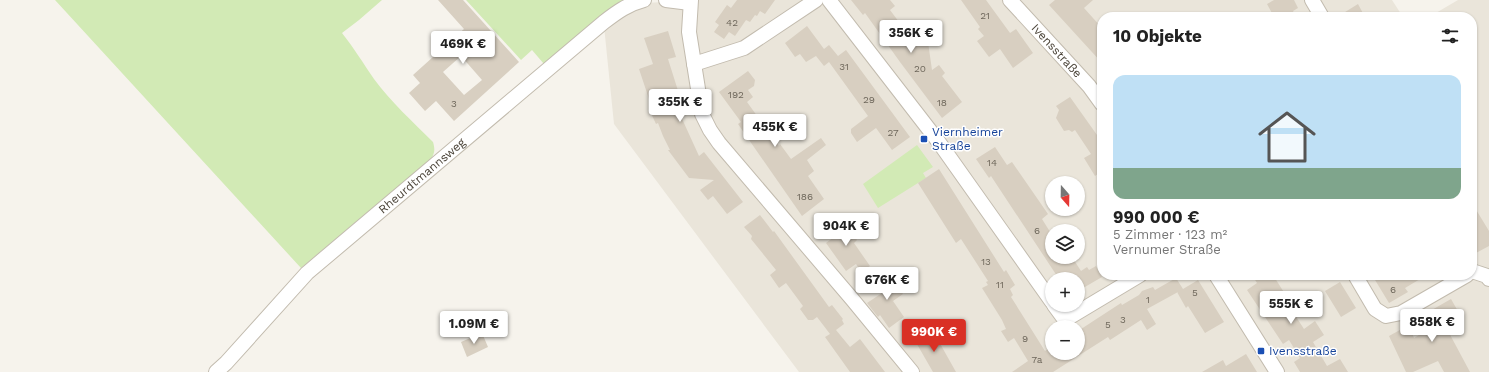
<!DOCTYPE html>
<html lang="de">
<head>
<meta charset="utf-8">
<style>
	body { margin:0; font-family:"Work Sans",sans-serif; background:#f6f6f6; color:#222; height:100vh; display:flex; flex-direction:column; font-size:15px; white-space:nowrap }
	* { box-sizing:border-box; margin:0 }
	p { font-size:13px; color:#767676 }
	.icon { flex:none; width:22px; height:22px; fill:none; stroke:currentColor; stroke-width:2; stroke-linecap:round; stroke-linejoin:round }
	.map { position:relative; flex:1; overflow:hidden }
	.drawer { position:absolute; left:1097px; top:12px; width:380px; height:268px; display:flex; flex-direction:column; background:#fff; border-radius:16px; box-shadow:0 1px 3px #0004 }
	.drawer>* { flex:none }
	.needle { width:26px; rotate:160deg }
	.fabs { position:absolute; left:1045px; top:176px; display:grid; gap:8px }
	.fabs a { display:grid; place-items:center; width:40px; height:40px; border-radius:50%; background:#fff; box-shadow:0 1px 3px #0004; font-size:20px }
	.price { position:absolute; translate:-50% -34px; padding:0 9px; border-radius:4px; background:#fff; color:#222; font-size:13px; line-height:26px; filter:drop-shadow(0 1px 2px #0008) }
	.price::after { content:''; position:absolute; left:50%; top:24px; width:12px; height:9px; margin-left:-6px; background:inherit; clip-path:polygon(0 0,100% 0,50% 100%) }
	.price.active { background:#d93025; color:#fff }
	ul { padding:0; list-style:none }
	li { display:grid; align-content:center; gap:8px; height:212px; padding:0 16px }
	li span { display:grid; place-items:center; height:124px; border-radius:12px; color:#555 }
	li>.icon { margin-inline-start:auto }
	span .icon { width:72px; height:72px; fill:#fffc; stroke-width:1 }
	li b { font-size:17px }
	h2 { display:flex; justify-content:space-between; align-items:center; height:48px; padding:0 16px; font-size:17px }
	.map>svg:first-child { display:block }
	.residential { fill:#eae5da; fill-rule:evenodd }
	.green { fill:#d2eab5 }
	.building { fill:#d8cfc1; fill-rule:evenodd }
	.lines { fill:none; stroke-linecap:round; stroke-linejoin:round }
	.minor-casing { stroke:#c2bbae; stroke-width:16 }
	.minor { stroke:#fff; stroke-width:14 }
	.transit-dot { fill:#1a4fb4; stroke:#fff; stroke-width:1.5 }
	.labels { text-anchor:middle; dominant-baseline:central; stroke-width:3; stroke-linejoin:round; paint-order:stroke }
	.number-label { font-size:10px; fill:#6e675b }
	.street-label { font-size:12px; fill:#4b4439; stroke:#fff }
	.transit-label { font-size:12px; fill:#164399; stroke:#fff; text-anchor:start }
</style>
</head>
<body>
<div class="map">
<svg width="1489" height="372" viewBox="0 0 1489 372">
	<rect width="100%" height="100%" fill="#f6f3ec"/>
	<path class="residential" d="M 698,0 L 1392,0 L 1403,17 L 1102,17 L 1102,275 L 1472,275 L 1472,17 L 1429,17 L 1458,0 L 1489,0 L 1489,372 L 799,372 L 614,124 L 604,26 L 646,3 ZM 1052,183 L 1078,183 L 1078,209 L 1052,209 ZM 1052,231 L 1078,231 L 1078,257 L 1052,257 ZM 1052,279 L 1078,279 L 1078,305 L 1052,305 ZM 1052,327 L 1078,327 L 1078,353 L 1052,353 Z"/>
	<path class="green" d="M 55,0 L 382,0 L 359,20 L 342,33 C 354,48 363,63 374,79 C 391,102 413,122 433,142 C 435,149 435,153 431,159 L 301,268 Z
		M 466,0 L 623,0 L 604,13 L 544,64 L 532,50 L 521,60 Z
		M 917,145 L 933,167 L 923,173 L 926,178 L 878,208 L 863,184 Z"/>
	<path class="building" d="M 438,0 L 463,0 L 519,62 L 454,121 L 436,101 L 425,111 L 409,93 L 420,83 L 413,75 L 464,29 ZM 461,56 L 482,80 L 464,95 L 443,72 Z
		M 737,0 L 775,0 L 765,14 L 760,11 L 757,16 L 755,15 L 750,22 L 746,20 L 735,36 L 729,32 L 724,39 L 714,32 L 719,25 L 715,22 L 727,5 L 731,8 Z
		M 851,0 L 890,0 L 895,6 L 890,10 L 908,34 L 917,28 L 923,37 L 927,35 L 932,70 L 939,65 L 945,73 L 942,76 L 962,102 L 942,118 L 900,62 L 865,13 L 863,15 Z
		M 961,0 L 986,0 L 1010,33 L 1016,29 L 1033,53 L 1013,68 L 1000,49 L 989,57 L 977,41 L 984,36 L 978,29 L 980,27 Z
		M 1055,0 L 1093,0 L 1084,8 L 1102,28 L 1102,63 L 1049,5 Z
		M 1274,0 L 1294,0 L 1298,8 L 1293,11 L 1294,13 L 1287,17 L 1274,17 L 1267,4 Z
		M 1358,4 L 1365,17 L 1337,17 Z
		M 807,26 L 824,49 L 829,45 L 838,56 L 846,50 L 910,137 L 892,150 L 876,128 L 857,142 L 851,133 L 851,129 L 868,116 L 829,62 L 824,66 L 816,56 L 806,62 L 800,54 L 795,57 L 785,43 Z
		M 668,31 L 676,57 L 668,59 L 680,97 L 673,99 L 699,156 L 704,152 L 743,202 L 727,214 L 713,196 L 708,200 L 700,190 L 714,180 L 689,178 L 668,150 L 670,150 L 663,136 L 658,123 L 656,124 L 649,109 L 652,108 L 639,69 L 653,64 L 644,38 Z
		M 748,71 L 755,80 L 754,86 L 748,90 L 753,97 L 747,102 L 779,146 L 780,144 L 791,159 L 821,138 L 826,145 L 807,160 L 814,171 L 808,176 L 824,199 L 802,216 L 738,124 L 741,122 L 719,92 Z
		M 1070,97 L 1102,142 L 1102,171 L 1095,176 L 1084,158 L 1091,154 L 1075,130 L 1072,132 L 1069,130 L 1064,131 L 1056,118 L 1059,110 L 1056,106 Z
		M 995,147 L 1007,165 L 1012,162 L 1048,214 L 1042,219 L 1052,235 L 1052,257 L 1072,257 L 1081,271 L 1087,267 L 1089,270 L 1096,266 L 1102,277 L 1078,291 L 1078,279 L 1059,279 L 991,176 L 989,178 L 976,159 Z
		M 939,169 L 1004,272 L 1006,270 L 1015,285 L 1010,289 L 1013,295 L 1011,297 L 1045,351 L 1052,346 L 1052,353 L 1078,353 L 1078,331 L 1121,303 L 1122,305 L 1139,295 L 1142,291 L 1153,287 L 1155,290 L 1176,278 L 1183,289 L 1198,280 L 1224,322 L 1205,333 L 1188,306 L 1186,308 L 1177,292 L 1178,292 L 1147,309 L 1156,324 L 1147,330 L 1141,320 L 1110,340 L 1108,337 L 1053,372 L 1012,372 L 1028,361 L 1014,338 L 1008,342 L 1001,331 L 1006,329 L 1002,320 L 982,288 L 988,285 L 986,282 L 988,281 L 961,239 L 956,243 L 918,183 Z
		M 1472,203 L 1489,231 L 1489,246 L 1476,253 L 1472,246 Z
		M 760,215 L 773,232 L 774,231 L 829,307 L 832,305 L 843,319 L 842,320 L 844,324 L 836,330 L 850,347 L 860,339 L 885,372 L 850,372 L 825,337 L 830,334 L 817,317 L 813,320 L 808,320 L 800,309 L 803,306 L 786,283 L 779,288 L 770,275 L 776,270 L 751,239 L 752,236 L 744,227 Z
		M 842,219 L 857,240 L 854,243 L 870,266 L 861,272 L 856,264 L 846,271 L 826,243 L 834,237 L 828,229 Z
		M 889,270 L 896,280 L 894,282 L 903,294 L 893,301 L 904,317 L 889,328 L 880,315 L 878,317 L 867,303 L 885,291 L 877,278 Z
		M 1252,275 L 1273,275 L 1285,294 L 1290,295 L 1294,302 L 1289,306 L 1304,329 L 1315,321 L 1324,335 L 1313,342 L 1327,366 L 1340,359 L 1348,372 L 1300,372 L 1294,362 L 1300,358 L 1289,340 L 1283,344 L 1247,290 L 1257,283 Z
		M 1372,275 L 1427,275 L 1405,288 L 1408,292 L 1389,303 Z
		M 1340,282 L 1356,308 L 1341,317 L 1325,291 Z
		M 1451,299 L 1463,320 L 1447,329 L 1470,372 L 1444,372 L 1438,361 L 1413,372 L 1406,372 L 1389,336 L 1409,325 L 1414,338 L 1437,324 L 1430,311 Z
		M 929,330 L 935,341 L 938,340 L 956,372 L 933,372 L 914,339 Z
		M 482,333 L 488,347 L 467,357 L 461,342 Z
		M 1246,354 L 1257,372 L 1202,372 L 1223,360 L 1226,366 Z"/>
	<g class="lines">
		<defs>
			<g id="minor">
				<path d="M 666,0 L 690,3"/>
				<path d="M 691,0 L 689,32 L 702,114 L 710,130 L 719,143 L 852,299 L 912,372"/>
				<path d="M 829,0 L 938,141 L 1052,302"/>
				<path id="s1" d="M 1010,0 L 1089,86 L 1102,104"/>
				<path d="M 1312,0 L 1322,17"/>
				<path d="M 694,64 L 744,48 L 816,0"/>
				<path d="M 1472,271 L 1487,276 L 1489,279"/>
				<path d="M 1216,275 L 1277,372"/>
				<path d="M 1355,275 L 1375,309 L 1386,316 L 1401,313 L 1467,275"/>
				<path d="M 1054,305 L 1065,320 L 1140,275"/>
				<path id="s2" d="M 216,372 L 226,363 L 307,273 L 604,22 C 617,12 628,4 644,0"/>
			</g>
		</defs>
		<use href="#minor" class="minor-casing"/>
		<use href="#minor" class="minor"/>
	</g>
	<g class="transit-dot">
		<rect x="920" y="135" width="8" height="8" rx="2"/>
		<rect x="1257" y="347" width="8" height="8" rx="2"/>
	</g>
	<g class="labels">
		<g class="number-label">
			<text x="985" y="15">21</text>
			<text x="732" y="22">42</text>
			<text x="844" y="66">31</text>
			<text x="920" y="68">20</text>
			<text x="736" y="94">192</text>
			<text x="869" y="99">29</text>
			<text x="942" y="102">18</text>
			<text x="454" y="103">3</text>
			<text x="893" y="132">27</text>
			<text x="992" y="162">14</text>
			<text x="805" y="196">186</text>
			<text x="1037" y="230">6</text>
			<text x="986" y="261">13</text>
			<text x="1000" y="284">11</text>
			<text x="1393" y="289">6</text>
			<text x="1195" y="292">5</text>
			<text x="1148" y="299">1</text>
			<text x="1123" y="319">3</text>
			<text x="1108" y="324">5</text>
			<text x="1025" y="338">9</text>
			<text x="1037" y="359">7a</text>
		</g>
		<g class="street-label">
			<text stroke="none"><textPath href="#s1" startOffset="69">Ivensstraße</textPath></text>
			<text stroke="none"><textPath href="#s2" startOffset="285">Rheurdtmannsweg</textPath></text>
		</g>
		<g class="transit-label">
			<text x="932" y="132">Viernheimer<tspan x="932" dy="14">Straße</tspan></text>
			<text x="1269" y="351">Ivensstraße</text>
		</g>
	</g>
</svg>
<div class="fabs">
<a><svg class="needle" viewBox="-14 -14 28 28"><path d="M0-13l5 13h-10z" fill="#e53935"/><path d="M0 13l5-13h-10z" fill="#767676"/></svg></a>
<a><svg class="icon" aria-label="layers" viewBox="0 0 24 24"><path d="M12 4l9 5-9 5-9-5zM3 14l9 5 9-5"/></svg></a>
<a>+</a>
<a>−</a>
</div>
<b class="price" style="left:911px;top:54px">356K €</b>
<b class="price" style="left:463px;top:65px">469K €</b>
<b class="price" style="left:680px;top:123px">355K €</b>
<b class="price" style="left:775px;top:148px">455K €</b>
<b class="price" style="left:846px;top:247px">904K €</b>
<b class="price" style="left:887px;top:301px">676K €</b>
<b class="price" style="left:1291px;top:325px">555K €</b>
<b class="price" style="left:1432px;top:343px">858K €</b>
<b class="price" style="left:474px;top:345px">1.09M €</b>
<b class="price active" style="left:934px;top:353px">990K €</b>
<section class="drawer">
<h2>10 Objekte<svg class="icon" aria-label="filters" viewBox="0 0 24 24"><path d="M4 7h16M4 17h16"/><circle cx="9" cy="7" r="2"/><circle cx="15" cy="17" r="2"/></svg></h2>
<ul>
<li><span style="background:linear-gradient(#bfe0f5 75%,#7fa58c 0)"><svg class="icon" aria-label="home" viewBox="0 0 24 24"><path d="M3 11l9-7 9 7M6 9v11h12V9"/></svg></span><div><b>990 000 €</b><p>5 Zimmer · 123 m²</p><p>Vernumer Straße</p></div></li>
</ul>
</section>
</div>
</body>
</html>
